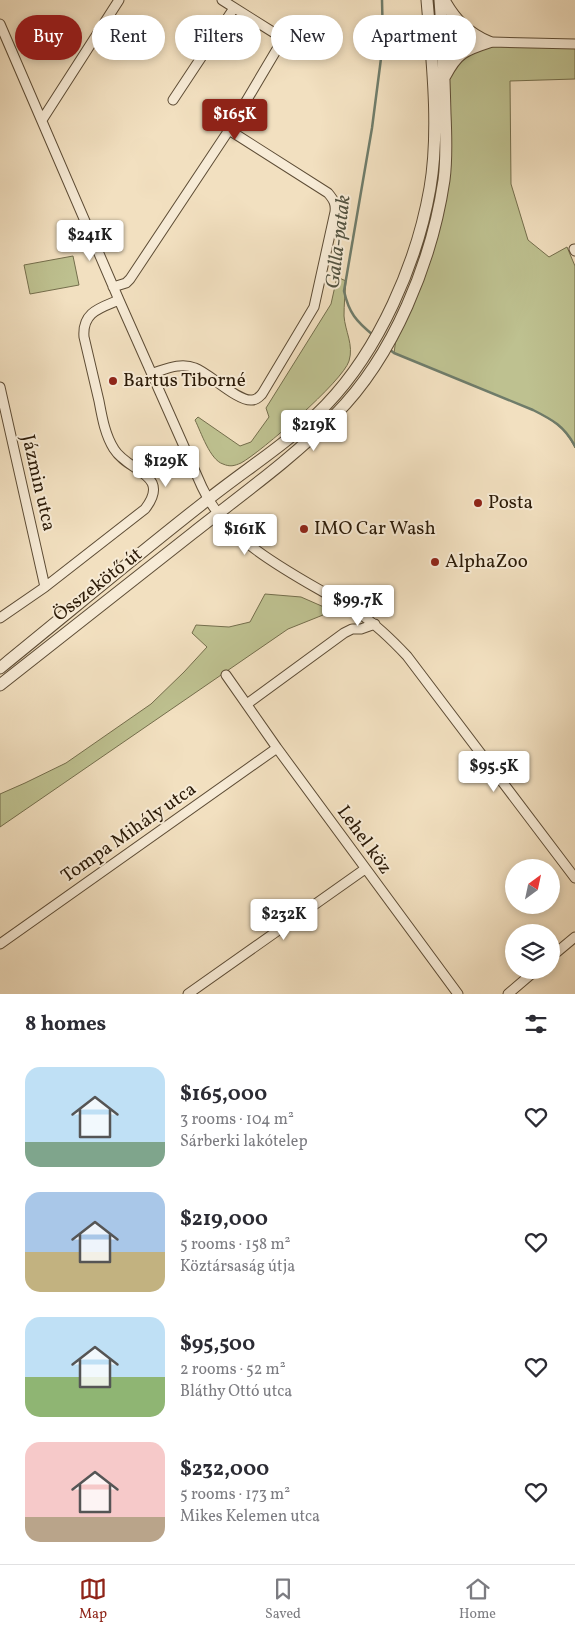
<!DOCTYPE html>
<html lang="en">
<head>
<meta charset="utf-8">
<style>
	body { margin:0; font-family:Vollkorn,serif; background:#f7f7f7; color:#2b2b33; height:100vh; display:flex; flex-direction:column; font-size:19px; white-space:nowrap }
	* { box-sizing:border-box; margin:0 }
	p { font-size:16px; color:#7c7c81 }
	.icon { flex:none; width:28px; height:28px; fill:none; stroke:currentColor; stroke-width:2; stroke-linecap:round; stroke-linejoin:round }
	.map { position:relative; height:994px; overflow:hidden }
	.drawer { display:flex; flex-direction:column; background:#fff; flex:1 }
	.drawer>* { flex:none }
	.banner { position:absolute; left:15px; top:15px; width:545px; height:45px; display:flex; gap:10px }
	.needle { width:32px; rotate:33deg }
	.controls { position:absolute; left:505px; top:859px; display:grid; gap:10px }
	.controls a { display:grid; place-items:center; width:55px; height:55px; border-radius:50%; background:#fff; box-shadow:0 2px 8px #0003; font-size:25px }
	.price { position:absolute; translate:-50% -42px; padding:0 11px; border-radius:5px; background:#fff; color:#222; font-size:16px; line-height:32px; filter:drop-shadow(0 1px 2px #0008) }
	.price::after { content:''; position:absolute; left:50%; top:30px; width:15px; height:11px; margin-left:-8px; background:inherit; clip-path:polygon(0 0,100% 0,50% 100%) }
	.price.active { background:#8f2418; color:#fff }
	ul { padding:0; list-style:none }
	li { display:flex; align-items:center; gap:15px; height:125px; padding:0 25px }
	li span { display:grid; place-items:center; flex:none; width:140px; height:100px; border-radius:15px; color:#555 }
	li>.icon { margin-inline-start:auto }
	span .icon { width:60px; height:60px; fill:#fffc; stroke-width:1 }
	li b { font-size:21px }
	h2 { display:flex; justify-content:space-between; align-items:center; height:60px; padding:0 25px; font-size:21px }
	.tag { padding:0 18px; border-radius:22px; background:#fff; box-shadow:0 2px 8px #0003; font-size:18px; line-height:45px }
	.tag.active { background:#8f2418; color:#fff }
	.tab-bar { display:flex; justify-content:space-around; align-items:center; height:70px; border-top:1px solid #e1e1e2; background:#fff; font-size:14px; color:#7c7c81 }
	.tab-bar a { display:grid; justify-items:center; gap:2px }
	.tab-bar .active { color:#8f2418 }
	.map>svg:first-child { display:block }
	.green { fill:#bec190; stroke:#746e4c }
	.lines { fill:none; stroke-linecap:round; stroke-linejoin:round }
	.stream { stroke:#6f7c6a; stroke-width:2.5 }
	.minor-casing { stroke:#5d4c35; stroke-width:11 }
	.tertiary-casing { stroke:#5d4c35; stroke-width:13 }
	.minor { stroke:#f7ebd6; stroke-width:9 }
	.tertiary { stroke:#f7ebd6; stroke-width:11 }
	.poi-dot { fill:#8f2418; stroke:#f7ebd6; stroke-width:2 }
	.labels { text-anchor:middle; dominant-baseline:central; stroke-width:4; stroke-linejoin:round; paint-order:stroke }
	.poi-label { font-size:19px; fill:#2b1a07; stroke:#f7ebd6; text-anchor:start }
	.street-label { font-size:19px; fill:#2b1a07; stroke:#f7ebd6 }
	.water-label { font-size:20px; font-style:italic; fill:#535341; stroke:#f7ebd6 }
</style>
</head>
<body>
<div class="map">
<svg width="575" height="994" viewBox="0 0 575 994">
	<rect width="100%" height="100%" fill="#f2e0c0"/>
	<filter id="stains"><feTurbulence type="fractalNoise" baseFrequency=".004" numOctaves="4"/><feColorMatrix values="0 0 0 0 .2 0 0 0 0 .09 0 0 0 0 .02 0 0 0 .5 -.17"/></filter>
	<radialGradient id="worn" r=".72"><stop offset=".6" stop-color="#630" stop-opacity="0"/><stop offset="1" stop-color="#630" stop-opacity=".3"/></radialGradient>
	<path class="green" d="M 443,43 L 575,47 L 575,79 L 510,81 L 511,184 L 528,240 L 549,257 L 567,247 L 575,266 L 575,448 C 565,427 552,420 533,410 L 394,353 L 398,325 L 410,298 L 444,178 Z
		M 73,256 L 79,285 L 30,294 L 24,265 Z
		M 337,277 L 346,281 C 345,293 344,305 344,316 C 345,331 354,345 349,361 C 343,381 261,452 241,463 C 234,466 230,467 223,464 C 210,460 201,432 195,420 L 198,417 L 240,446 L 251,442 L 269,417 L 266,408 L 331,304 Z
		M 265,594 L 301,597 L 333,611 L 288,629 L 0,827 L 0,794 L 25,783 L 66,763 L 151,704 L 184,672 L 207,647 L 192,633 L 196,625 L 229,627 L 250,622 Z"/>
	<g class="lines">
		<path class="stream" d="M 373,335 C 356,321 349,313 344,291 L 372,128 L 383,43 L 382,0
			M 389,349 L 394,353 L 533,410 C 553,420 564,426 575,446"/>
		<defs>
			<path id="minor" d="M 0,24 L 119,300 L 202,487 C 231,550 305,578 360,614 C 378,626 392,640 407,656 L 575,878
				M 436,43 L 492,42 L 575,44
				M 173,100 L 234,8
				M 42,120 L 119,0
				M 574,249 L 575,251
				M 113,287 L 126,283 L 130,279 L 229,130 L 280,44 L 281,40 L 276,34 L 222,0
				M 153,373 C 166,369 181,362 195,368 C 209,373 238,402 252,400 C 257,400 259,397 262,394 L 314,307 L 335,212 C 336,204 334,200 328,193 L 229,130
				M 0,387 L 45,587
				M 0,618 L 45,587 L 145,509 C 172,474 128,472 114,449 C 105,435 102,417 99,401 C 94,380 89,358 84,337 C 82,312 100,308 119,300
				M 226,675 L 277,748 L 458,994
				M 247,704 L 344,633 L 352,629 L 361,629 L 375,624
				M 0,944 L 277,748
				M 551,957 L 575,937
				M 188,994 L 365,869
				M 508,994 L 536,970"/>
			<path id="tertiary" d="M 444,0 C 455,20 468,33 489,42
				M 445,76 C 457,53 464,50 489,42
				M 0,668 C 69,612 137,555 206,501 C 246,469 290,442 326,405 C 379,350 417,263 430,188 C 440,130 432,59 427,0
				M 0,685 C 64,634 129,584 193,533 C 241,495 292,459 335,415 C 394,356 432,261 444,180 C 447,158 446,136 445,114 C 444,76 443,38 440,0"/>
		</defs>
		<use href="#minor" class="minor-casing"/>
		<use href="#tertiary" class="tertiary-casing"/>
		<use href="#minor" class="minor"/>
		<use href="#tertiary" class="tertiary"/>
	</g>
	<g class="poi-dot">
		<circle cx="113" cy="381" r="5"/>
		<circle cx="478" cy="503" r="5"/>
		<circle cx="304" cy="529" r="5"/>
		<circle cx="435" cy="562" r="5"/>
	</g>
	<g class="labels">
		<g class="poi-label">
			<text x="123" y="381">Bartus Tiborné</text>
			<text x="488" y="503">Posta</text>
			<text x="314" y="529">IMO Car Wash</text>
			<text x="445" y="562">AlphaZoo</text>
		</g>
		<g class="street-label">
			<text transform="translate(38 483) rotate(77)">Jázmin utca</text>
			<text transform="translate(98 585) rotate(-38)">Összekötő út</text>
			<text transform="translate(129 833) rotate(-35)">Tompa Mihály utca</text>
			<text transform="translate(364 840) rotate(54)">Lehel köz</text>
		</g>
		<g class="water-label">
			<text transform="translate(339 242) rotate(-83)">Galla-patak</text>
		</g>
	</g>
	<rect width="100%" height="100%" filter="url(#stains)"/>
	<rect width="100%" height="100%" fill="url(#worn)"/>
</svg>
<div class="controls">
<a><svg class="needle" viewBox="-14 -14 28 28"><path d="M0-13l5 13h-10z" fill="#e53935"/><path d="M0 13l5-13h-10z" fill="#7c7c81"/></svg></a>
<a><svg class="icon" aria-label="layers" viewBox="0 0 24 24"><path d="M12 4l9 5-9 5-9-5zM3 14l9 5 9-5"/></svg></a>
</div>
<b class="price active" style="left:235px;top:141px">$165K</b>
<b class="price" style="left:90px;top:262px">$241K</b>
<b class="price" style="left:314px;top:452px">$219K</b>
<b class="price" style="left:166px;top:488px">$129K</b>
<b class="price" style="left:245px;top:556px">$161K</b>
<b class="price" style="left:358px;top:627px">$99.7K</b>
<b class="price" style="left:494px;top:793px">$95.5K</b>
<b class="price" style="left:284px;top:941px">$232K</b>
<div class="banner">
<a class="tag active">Buy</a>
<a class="tag">Rent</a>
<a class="tag">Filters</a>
<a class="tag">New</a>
<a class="tag">Apartment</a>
</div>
</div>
<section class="drawer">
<h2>8 homes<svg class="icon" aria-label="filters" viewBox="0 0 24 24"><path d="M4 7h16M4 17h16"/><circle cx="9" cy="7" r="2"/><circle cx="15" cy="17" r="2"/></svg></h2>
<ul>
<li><span style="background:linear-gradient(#bfe0f5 75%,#7fa58c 0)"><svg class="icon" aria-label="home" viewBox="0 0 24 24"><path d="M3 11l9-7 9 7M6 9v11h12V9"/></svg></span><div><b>$165,000</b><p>3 rooms · 104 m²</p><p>Sárberki lakótelep</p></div><svg class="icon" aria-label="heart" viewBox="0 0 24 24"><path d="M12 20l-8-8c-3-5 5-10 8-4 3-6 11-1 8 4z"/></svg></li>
<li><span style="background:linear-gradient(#a9c7e8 60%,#c2b280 0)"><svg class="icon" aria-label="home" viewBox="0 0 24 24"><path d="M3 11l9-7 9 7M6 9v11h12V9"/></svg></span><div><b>$219,000</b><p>5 rooms · 158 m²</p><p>Köztársaság útja</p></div><svg class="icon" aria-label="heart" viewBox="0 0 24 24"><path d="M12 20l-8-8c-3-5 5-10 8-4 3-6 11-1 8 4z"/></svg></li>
<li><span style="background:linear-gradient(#bfe0f5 60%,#8fb573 0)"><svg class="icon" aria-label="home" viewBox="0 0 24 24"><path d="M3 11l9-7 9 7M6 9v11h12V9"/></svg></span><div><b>$95,500</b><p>2 rooms · 52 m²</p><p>Bláthy Ottó utca</p></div><svg class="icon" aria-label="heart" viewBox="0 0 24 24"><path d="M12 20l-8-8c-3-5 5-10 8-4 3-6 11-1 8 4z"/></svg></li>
<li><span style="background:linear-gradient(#f6c9c9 75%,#b9a48a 0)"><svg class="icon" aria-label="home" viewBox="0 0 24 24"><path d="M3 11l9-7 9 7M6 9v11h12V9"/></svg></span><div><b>$232,000</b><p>5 rooms · 173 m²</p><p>Mikes Kelemen utca</p></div><svg class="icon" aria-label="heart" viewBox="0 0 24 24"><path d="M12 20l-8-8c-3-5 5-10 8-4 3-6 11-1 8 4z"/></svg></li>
</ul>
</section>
<nav class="tab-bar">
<a class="active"><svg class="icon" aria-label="map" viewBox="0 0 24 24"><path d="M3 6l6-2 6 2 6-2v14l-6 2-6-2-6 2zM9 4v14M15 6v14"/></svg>Map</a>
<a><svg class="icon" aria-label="saved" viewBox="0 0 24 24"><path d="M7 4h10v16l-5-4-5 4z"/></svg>Saved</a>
<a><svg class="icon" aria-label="home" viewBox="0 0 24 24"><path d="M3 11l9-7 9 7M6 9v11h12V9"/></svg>Home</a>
</nav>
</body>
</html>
